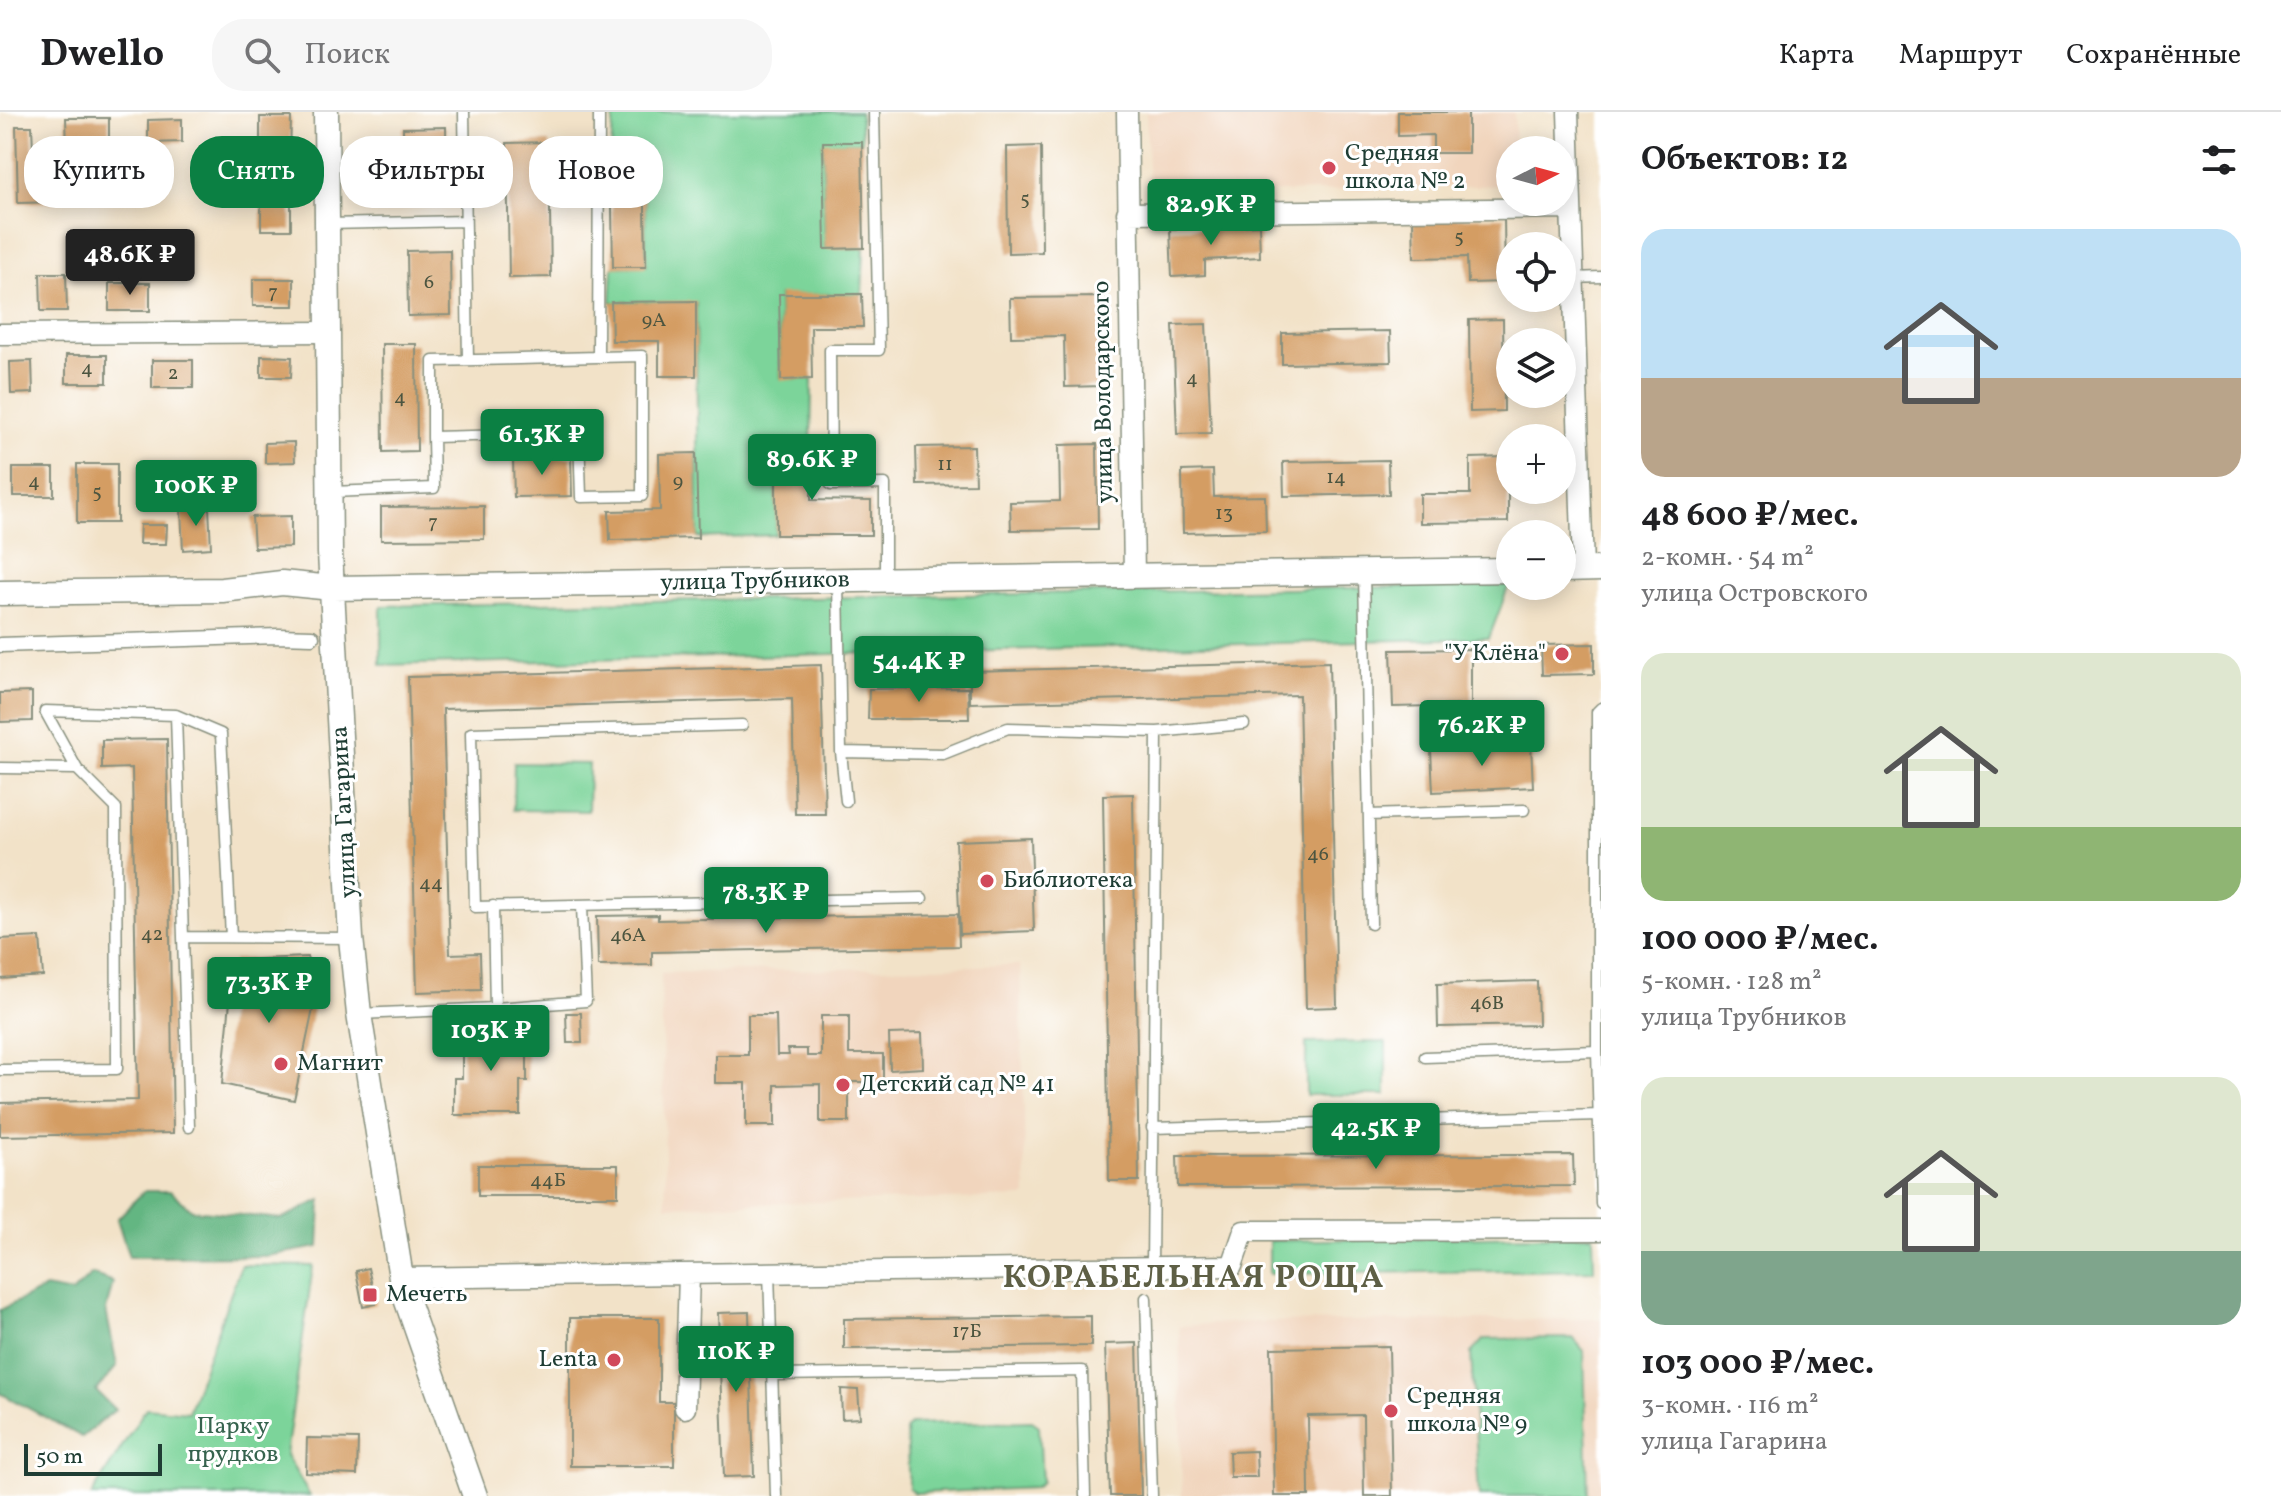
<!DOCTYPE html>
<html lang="ru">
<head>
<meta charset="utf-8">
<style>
	body { margin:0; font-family:Vollkorn,serif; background:#f6f6f6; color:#202124; height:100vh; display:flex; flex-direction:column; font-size:30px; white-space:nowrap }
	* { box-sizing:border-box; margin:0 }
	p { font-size:26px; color:#757577 }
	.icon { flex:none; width:44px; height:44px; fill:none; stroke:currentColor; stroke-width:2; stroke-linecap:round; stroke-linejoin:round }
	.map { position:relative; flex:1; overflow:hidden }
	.sheet { display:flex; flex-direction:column; background:#fff; width:680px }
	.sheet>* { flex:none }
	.guide { position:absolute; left:24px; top:24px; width:760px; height:72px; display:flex; gap:16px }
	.needle { width:52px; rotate:84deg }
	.fabs { position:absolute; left:1496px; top:24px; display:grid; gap:16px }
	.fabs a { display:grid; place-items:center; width:80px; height:80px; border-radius:50%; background:#fff; box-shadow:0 4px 20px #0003; font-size:40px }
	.scale { position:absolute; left:24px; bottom:20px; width:138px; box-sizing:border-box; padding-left:8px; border:4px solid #1f3d34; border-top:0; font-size:22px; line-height:28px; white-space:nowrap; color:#1f3d34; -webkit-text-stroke:6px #fff; paint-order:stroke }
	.price { position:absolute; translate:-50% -68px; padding:0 18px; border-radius:8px; background:#0b8043; color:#fff; font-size:26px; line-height:52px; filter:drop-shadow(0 2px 4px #0008) }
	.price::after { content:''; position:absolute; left:50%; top:48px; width:24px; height:18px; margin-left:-12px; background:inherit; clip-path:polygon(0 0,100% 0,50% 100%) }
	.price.on { background:#222; color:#fff }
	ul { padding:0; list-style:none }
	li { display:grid; align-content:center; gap:16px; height:424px; padding:0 40px }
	li span { display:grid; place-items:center; height:248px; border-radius:24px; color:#555 }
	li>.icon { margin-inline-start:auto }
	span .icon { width:144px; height:144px; fill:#fffc; stroke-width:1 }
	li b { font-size:34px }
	h2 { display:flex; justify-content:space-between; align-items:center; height:96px; padding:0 40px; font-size:34px }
	.pill { padding:0 28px; border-radius:32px; background:#fff; box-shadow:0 4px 20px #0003; font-size:28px; line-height:72px }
	.pill.on { background:#0b8043; color:#fff }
	header { display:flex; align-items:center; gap:48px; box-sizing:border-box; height:112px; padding:0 40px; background:#fff; border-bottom:2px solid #e0e0e0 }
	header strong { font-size:38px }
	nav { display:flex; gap:44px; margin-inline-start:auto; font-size:28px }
	.search { width:560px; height:72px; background:#f6f6f6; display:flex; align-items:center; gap:20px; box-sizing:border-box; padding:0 28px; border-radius:32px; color:#757577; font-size:30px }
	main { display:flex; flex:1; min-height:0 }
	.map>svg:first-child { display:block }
	.built { fill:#f1d5bd }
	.green { fill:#7bd49a; stroke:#4d8867; stroke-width:2 }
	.forest { fill:#64b682; stroke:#427a5b; stroke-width:2 }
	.building { fill:#d49d64 }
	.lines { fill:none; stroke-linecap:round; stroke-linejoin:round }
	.service-casing { stroke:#88907e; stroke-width:13 }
	.pedestrian-casing { stroke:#88907e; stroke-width:17 }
	.minor-casing { stroke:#88907e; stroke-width:23 }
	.tertiary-casing { stroke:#88907e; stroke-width:27 }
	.service { stroke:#fff; stroke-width:10 }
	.pedestrian { stroke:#fff; stroke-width:14 }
	.minor { stroke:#fff; stroke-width:20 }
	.tertiary { stroke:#fff; stroke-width:24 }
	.poi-dot { fill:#d1495b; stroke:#fff; stroke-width:3 }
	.labels { text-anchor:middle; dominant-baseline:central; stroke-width:6; stroke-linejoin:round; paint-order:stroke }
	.number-label { font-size:20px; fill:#4c5540 }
	.poi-label { font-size:24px; fill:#1f3d34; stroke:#fff; text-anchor:start }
	.street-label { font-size:24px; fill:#1f3d34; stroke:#fff }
	.park-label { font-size:24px; fill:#36634e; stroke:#fff }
	.district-label { font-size:32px; font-weight:bold; letter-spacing:2px; fill:#5e5f45; stroke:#fff }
</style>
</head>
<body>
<header>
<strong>Dwello</strong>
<div class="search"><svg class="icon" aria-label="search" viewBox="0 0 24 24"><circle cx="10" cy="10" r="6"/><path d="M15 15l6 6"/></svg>Поиск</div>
<nav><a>Карта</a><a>Маршрут</a><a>Сохранённые</a></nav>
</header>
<main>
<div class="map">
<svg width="1601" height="1384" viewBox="0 0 1601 1384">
	<rect width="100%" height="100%" fill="#fff"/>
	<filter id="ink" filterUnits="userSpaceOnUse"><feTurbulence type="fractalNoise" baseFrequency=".0125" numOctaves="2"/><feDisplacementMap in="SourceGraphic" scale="16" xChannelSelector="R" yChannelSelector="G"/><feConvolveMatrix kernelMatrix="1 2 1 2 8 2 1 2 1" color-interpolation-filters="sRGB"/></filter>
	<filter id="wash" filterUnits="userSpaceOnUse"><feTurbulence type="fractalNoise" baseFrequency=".006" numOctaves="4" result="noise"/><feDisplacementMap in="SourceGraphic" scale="32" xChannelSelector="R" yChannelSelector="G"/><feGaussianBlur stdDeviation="1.8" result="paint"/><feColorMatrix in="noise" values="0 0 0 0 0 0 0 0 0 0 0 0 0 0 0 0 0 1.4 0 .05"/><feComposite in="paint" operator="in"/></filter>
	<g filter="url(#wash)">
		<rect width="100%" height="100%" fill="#f2e2c8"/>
		<path class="built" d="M 1146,0 L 1514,0 L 1515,38 L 1510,38 L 1510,73 L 1149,84 Z
			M 1020,853 L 1026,1085 L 666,1094 L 661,861 Z
			M 1601,1207 L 1601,1384 L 1182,1384 L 1179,1214 L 1249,1210 Z"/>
		<path class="green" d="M 614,0 L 860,0 L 862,30 L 823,31 L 825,136 L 864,136 L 862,182 L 779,183 L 781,267 L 812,267 L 811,334 L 776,335 L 776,423 L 698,426 L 696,190 L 611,190 L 613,155 L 646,154 L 644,38 L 611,38 Z
			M 1509,473 L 1489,526 L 381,553 L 381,494 Z
			M 514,651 L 589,652 L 588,699 L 513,698 Z
			M 1386,930 L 1386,983 L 1306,983 L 1306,931 Z
			M 1593,1123 L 1594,1158 L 1269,1162 L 1269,1129 Z
			M 241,1153 L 313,1154 L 286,1343 L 310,1384 L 91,1384 L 146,1296 L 188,1300 Z
			M 1573,1226 L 1584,1239 L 1588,1384 L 1479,1384 L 1471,1241 L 1484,1227 Z
			M 1032,1309 L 1039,1314 L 1042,1370 L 1036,1376 L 915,1381 L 909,1376 L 906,1317 L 911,1312 Z"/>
		<path class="forest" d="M 144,1079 L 170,1079 L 192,1098 L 281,1107 L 321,1088 L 319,1135 L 267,1144 L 129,1145 L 117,1107 Z
			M 92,1162 L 113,1170 L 106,1198 L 117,1254 L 96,1279 L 115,1298 L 82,1325 L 0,1281 L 0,1198 L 45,1176 L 72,1181 Z"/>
		<g id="blocks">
			<path class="building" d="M 1398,0 L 1468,0 L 1468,41 L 1433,41 L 1433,23 L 1398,24 Z
				M 260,5 L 291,5 L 290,49 L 260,49 Z
				M 66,6 L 109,6 L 109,35 L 67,35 Z
				M 182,7 L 182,30 L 148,31 L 148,8 Z
				M 16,14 L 32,14 L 33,37 L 60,36 L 61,90 L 18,91 Z
				M 446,15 L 447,80 L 404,81 L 403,16 Z
				M 549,30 L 551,165 L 509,166 L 507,31 Z
				M 823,30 L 862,30 L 864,136 L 825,137 Z
				M 1041,34 L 1042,140 L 1008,141 L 1007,35 Z
				M 611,38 L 644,38 L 646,155 L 613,155 Z
				M 261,73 L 291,73 L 291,118 L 261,118 Z
				M 1504,105 L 1505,170 L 1468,171 L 1467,145 L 1414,146 L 1413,107 Z
				M 1259,113 L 1260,145 L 1205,148 L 1205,163 L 1172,165 L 1170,117 Z
				M 450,138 L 451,203 L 408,204 L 407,139 Z
				M 40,161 L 66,161 L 67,199 L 41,199 Z
				M 253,167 L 294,167 L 294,194 L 253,194 Z
				M 109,171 L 150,171 L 150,199 L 109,199 Z
				M 779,182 L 862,182 L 863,215 L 811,215 L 812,267 L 781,268 Z
				M 1101,185 L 1102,274 L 1065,275 L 1064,224 L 1011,225 L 1010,186 Z
				M 696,189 L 696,264 L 659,264 L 659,229 L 612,229 L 611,190 Z
				M 1503,207 L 1504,299 L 1470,300 L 1469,208 Z
				M 1206,212 L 1211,321 L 1177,322 L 1173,213 Z
				M 1390,219 L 1391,250 L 1282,252 L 1282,221 Z
				M 382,232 L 416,232 L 417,339 L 383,340 Z
				M 66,243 L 107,243 L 107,271 L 66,271 Z
				M 261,244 L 292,245 L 291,265 L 261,265 Z
				M 152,248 L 193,248 L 193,276 L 152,276 Z
				M 32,249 L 33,281 L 11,282 L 10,250 Z
				M 294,330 L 295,350 L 265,351 L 265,331 Z
				M 1097,332 L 1098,417 L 1011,418 L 1010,390 L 1060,389 L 1059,333 Z
				M 776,334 L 811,335 L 811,388 L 871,389 L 871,423 L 776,423 Z
				M 974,334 L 975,372 L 917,373 L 916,335 Z
				M 696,341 L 698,426 L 610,428 L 609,399 L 660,398 L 659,342 Z
				M 571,345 L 572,384 L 514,385 L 513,346 Z
				M 1508,345 L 1508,410 L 1420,411 L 1420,382 L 1470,382 L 1470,346 Z
				M 1388,348 L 1389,382 L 1284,384 L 1283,350 Z
				M 77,352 L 117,352 L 117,411 L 77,411 Z
				M 13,356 L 54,356 L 54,384 L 13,384 Z
				M 1213,358 L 1214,385 L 1265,384 L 1266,419 L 1183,421 L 1182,359 Z
				M 484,394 L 484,427 L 381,428 L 381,395 Z
				M 209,395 L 211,436 L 183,438 L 181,397 Z
				M 291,404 L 291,435 L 254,436 L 252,405 Z
				M 140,413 L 167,413 L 166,432 L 139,432 Z
				M 1594,532 L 1594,562 L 1542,563 L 1541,533 Z
				M 1471,537 L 1471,593 L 1393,595 L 1391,538 Z
				M 1329,550 L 1337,895 L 1306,896 L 1299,583 L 970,591 L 970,559 Z
				M 821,553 L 825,702 L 795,702 L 792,587 L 443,597 L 450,842 L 480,841 L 481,878 L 417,880 L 408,565 Z
				M 968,576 L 969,607 L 868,607 L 869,577 Z
				M 32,580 L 32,609 L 0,610 L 0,581 Z
				M 167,627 L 173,1021 L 0,1024 L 0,991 L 138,988 L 132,656 L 102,657 L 102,628 Z
				M 1531,633 L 1533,675 L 1433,680 L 1431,638 Z
				M 1133,682 L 1139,1069 L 1109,1069 L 1103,683 Z
				M 1031,726 L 1034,819 L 960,822 L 956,729 Z
				M 958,802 L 959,834 L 652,840 L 652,853 L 598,854 L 597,804 L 658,803 L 658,808 Z
				M 40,825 L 43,864 L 0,867 L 0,827 Z
				M 307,845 L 317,878 L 294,988 L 222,972 L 234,848 Z
				M 1537,869 L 1538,913 L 1438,915 L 1437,872 Z
				M 566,901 L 581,901 L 582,931 L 567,931 Z
				M 748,903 L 776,903 L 777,943 L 789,943 L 788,937 L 807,937 L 807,944 L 821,944 L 821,904 L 849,904 L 849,942 L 883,942 L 883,970 L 849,970 L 849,1010 L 820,1010 L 820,972 L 775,973 L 775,1014 L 746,1014 L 746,971 L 715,971 L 715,943 L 748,943 Z
				M 462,918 L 527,918 L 527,969 L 520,969 L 520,1003 L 454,1003 L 454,966 L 462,966 Z
				M 922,921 L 923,956 L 890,958 L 889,922 Z
				M 1573,1043 L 1574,1074 L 1178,1075 L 1177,1044 Z
				M 478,1053 L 618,1053 L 618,1084 L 478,1084 Z
				M 368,1156 L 376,1192 L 363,1195 L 356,1159 Z
				M 749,1200 L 754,1364 L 724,1365 L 718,1201 Z
				M 1091,1204 L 1091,1234 L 844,1237 L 844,1207 Z
				M 570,1206 L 659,1206 L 659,1290 L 674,1290 L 674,1354 L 570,1354 Z
				M 1137,1231 L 1141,1384 L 1110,1384 L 1105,1232 Z
				M 1389,1234 L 1392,1384 L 1364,1384 L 1363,1303 L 1308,1304 L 1309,1384 L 1274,1384 L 1271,1236 Z
				M 841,1277 L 858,1278 L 860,1306 L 842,1307 Z
				M 307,1326 L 358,1327 L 357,1363 L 306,1361 Z
				M 1256,1339 L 1257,1365 L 1230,1365 L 1229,1340 Z"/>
		</g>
	</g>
	<g filter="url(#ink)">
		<use href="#blocks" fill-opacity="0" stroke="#88907e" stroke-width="2"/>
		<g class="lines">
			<defs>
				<path id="service" d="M 464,0 L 468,248
					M 874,0 L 879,238 L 830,238 L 831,373 L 885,372 L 885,466
					M 328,112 L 465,109
					M 1573,166 L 1601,165
					M 433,325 L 433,249 L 598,245
					M 331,380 L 434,376 L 433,325 L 579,321 L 581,385 L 642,384 L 642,244 L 598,245 L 599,0
					M 1364,461 L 1371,812
					M 838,469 L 841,640 L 846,689
					M 1601,596 L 1597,600 L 1597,939 L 1601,1092
					M 176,603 L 189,1015
					M 742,613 L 471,621 L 475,795 L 922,786
					M 841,640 L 943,642 L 1008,616 L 1157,620 L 1244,612
					M 0,656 L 77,657
					M 1369,703 L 1524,698
					M 493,794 L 495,896
					M 183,825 L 351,826
					M 359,902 L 495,896 L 586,889 L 582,794
					M 1425,945 L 1597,939
					M 0,958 L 117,957 L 116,696 L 77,657 L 45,599 L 176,603 L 221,622 L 231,825
					M 1152,1016 L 1599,1003
					M 1152,1155 L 1157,620
					M 769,1160 L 776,1384
					M 1146,1186 L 1152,1384
					M 772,1263 L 1082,1259 L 1085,1384"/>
				<path id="pedestrian" d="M 0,533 L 279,524 L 312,525"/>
				<path id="minor" d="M 1127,0 L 1134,464
					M 1568,0 L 1583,457
					M 1127,101 L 1571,96
					M 0,222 L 329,220
					M 401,1166 L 1232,1154 L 1244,1119 L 1601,1118
					M 685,1296 L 689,1162"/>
				<path id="tertiary" d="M 326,0 L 330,441 L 351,826 L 359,902 L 403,1178 L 475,1384
					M 1562,458 L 1601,457
					M 0,481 L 222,478 L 282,471 L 332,476 L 1510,458"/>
			</defs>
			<use href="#service" class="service-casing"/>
			<use href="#pedestrian" class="pedestrian-casing"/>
			<use href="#minor" class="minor-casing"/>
			<use href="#tertiary" class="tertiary-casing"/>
			<use href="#service" class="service"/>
			<use href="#pedestrian" class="pedestrian"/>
			<use href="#minor" class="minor"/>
			<use href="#tertiary" class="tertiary"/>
		</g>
	</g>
	<g class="poi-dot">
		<circle cx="1329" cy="56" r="8"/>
		<circle cx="1562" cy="542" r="8"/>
		<circle cx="987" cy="769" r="8"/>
		<circle cx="281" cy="952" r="8"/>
		<circle cx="843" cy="973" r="8"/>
		<rect x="362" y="1175" width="16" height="16" rx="4"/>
		<circle cx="614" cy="1248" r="8"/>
		<circle cx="1391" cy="1299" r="8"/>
	</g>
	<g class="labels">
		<g class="number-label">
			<text x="1025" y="88">5</text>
			<text x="1459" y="126">5</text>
			<text x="429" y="171">6</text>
			<text x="273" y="181">7</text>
			<text x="654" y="209">9А</text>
			<text x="87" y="257">4</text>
			<text x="173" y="262">2</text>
			<text x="1192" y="267">4</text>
			<text x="400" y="286">4</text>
			<text x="945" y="353">11</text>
			<text x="1336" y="366">14</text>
			<text x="34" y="370">4</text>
			<text x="678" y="370">9</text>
			<text x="97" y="381">5</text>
			<text x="1224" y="402">13</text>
			<text x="433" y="411">7</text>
			<text x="1318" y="743">46</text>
			<text x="431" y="772">44</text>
			<text x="152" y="823">42</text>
			<text x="628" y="824">46А</text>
			<text x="1487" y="892">46В</text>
			<text x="548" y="1069">44Б</text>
			<text x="967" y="1220">17Б</text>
		</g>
		<g class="poi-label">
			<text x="1345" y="42">Средняя<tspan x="1345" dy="28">школа № 2</tspan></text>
			<text x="1546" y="542" text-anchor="end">"У Клёна"</text>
			<text x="1003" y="769">Библиотека</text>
			<text x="297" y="952">Магнит</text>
			<text x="859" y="973">Детский сад № 41</text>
			<text x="386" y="1183">Мечеть</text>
			<text x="598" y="1248" text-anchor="end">Lenta</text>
			<text x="1407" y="1285">Средняя<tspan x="1407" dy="28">школа № 9</tspan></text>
		</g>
		<g class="street-label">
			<text transform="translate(1104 280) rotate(-91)">улица Володарского</text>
			<text transform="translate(755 470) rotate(-1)">улица Трубников</text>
			<text transform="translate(345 700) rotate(-93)">улица Гагарина</text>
		</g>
		<g class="park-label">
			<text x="233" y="1315">Парк у<tspan x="233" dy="28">прудков</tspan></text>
		</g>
		<g class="district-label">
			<text x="1194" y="1167">КОРАБЕЛЬНАЯ РОЩА</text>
		</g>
	</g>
</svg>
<div class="fabs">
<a><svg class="needle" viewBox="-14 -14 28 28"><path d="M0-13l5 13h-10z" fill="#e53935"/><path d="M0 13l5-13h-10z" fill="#757577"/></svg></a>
<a><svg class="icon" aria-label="locate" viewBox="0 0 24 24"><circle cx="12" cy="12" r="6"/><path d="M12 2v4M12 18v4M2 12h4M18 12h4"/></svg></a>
<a><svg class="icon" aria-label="layers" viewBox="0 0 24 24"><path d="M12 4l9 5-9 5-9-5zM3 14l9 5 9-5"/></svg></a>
<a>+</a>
<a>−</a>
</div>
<div class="scale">50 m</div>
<b class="price" style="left:1211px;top:135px">82.9K ₽</b>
<b class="price on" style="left:130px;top:185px">48.6K ₽</b>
<b class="price" style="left:542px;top:365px">61.3K ₽</b>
<b class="price" style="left:812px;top:390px">89.6K ₽</b>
<b class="price" style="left:196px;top:416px">100K ₽</b>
<b class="price" style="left:919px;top:592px">54.4K ₽</b>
<b class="price" style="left:1482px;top:656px">76.2K ₽</b>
<b class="price" style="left:766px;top:823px">78.3K ₽</b>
<b class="price" style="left:269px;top:913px">73.3K ₽</b>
<b class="price" style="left:491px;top:961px">103K ₽</b>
<b class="price" style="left:1376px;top:1059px">42.5K ₽</b>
<b class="price" style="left:736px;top:1282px">110K ₽</b>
<div class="guide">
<a class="pill">Купить</a>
<a class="pill on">Снять</a>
<a class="pill">Фильтры</a>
<a class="pill">Новое</a>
</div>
</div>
<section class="sheet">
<h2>Объектов: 12<svg class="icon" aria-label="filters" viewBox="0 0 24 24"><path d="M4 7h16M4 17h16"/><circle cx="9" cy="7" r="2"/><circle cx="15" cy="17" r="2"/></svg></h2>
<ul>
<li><span style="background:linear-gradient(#bfe0f5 60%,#b9a48a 0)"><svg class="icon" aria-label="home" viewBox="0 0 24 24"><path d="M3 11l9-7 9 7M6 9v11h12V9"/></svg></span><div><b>48 600 ₽/мес.</b><p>2-комн. · 54 m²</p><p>улица Островского</p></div></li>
<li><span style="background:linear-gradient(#dfe7d0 70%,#8fb573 0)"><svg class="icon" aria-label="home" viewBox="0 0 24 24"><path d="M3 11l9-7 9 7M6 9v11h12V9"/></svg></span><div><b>100 000 ₽/мес.</b><p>5-комн. · 128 m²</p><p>улица Трубников</p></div></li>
<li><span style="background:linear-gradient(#dfe7d0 70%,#7fa58c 0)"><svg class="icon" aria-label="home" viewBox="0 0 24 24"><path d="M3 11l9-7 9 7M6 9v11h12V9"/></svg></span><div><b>103 000 ₽/мес.</b><p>3-комн. · 116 m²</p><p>улица Гагарина</p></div></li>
</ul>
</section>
</main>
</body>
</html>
